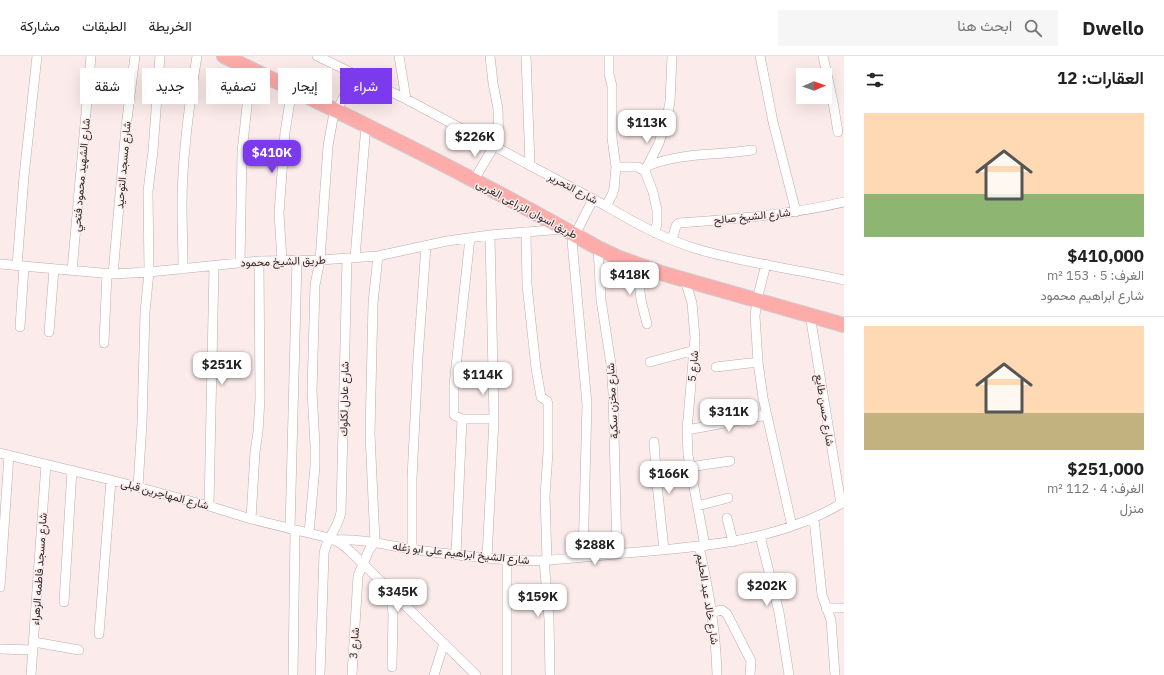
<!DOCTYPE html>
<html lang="ar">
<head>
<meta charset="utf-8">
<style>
	body { margin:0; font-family:"IBM Plex Sans",Vazirmatn,sans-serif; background:#f6f6f6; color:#222; direction:rtl; height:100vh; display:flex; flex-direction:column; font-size:15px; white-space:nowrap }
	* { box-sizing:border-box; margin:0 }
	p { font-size:13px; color:#767676 }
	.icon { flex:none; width:22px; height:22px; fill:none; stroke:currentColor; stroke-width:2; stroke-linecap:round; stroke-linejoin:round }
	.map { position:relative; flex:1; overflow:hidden; direction:ltr }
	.details { display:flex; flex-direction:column; background:#fff; width:320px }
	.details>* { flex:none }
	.hud { position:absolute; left:12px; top:12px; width:380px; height:36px; direction:rtl; display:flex; gap:8px }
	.needle { width:26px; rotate:88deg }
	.tools { position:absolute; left:796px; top:12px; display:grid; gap:8px }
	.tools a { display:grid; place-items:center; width:36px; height:36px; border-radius:0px; background:#fff; box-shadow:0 4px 16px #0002; font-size:20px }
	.price { position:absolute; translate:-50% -34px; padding:0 9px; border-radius:8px; background:#fff; color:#222; font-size:13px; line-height:26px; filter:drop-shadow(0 1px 2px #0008) }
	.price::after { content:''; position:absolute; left:50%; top:24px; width:12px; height:9px; margin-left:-6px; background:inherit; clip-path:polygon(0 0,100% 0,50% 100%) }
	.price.on { background:#7c3aed; color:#fff }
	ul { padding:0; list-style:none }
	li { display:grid; align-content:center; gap:8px; height:212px; padding:0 20px }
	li+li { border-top:1px solid #e0e0e0 }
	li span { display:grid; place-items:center; height:124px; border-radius:0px; color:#555 }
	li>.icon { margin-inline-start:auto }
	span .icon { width:72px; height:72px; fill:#fffc; stroke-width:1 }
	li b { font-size:17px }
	h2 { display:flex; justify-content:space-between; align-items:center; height:48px; padding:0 20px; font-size:17px }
	.chip { padding:0 14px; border-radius:0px; background:#fff; box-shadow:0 4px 16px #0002; font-size:14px; line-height:36px }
	.chip.on { background:#7c3aed; color:#fff }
	header { display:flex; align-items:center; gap:24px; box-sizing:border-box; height:56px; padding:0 20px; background:#fff; border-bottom:1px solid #e0e0e0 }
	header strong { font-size:19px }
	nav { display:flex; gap:22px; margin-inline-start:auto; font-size:14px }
	.search { width:280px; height:36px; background:#f6f6f6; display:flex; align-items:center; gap:10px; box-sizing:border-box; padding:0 14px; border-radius:0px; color:#767676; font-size:15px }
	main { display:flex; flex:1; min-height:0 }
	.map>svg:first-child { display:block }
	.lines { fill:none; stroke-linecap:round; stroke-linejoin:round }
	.minor-casing { stroke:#bcadac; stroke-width:10 }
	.primary-casing { stroke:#cecccc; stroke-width:16 }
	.minor { stroke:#fff; stroke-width:9 }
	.primary { stroke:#fdacaa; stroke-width:14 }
	.labels { text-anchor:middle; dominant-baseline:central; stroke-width:3; stroke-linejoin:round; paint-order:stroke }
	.street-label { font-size:11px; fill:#312b2a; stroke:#fbebea }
</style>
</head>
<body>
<header>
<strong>Dwello</strong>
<div class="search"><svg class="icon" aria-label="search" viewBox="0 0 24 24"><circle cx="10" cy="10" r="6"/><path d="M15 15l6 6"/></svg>ابحث هنا</div>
<nav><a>الخريطة</a><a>الطبقات</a><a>مشاركة</a></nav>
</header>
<main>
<section class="details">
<h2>العقارات: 12<svg class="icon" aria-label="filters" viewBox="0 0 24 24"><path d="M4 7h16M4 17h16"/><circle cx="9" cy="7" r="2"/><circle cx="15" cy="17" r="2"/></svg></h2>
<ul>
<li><span style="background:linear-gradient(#ffd9b3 65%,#8fb573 0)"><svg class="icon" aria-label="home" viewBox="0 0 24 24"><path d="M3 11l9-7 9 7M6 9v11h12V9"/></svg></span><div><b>$410,000</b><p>الغرف: 5 · 153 m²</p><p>شارع ابراهيم محمود</p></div></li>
<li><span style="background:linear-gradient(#ffd9b3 70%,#c2b280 0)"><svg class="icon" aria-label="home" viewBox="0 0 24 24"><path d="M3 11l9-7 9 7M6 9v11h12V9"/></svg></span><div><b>$251,000</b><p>الغرف: 4 · 112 m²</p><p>منزل</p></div></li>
</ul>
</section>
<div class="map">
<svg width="844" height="619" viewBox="0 0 844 619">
	<rect width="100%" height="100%" fill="#fbebea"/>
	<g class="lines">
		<defs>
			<path id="minor" d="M 317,0 L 406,43 L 606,150 C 635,167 664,183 697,193 C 744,207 796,213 844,224
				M 399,0 L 406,43
				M 490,0 L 493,27 L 498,53 L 499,93
				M 526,0 L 530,109
				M 760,0 L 773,66 L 796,156
				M 823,0 L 833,46 L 838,76
				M 647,110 C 683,96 715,100 752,94
				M 616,111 L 638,111 L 646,116
				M 474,124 L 494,90
				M 606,150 L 612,139 L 614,133 L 616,111 L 612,82 L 612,30 L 609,18 L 609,0
				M 526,176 L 527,229 L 536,312 L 541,341 L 547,345 L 548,348 L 548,396 L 545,440 L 547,504
				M 655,177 L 657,167 L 657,154 L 653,136 L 646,118 L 646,113 L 659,87 L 667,61 L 670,46 L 672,0
				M 470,182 L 454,329 L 454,359 L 462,363 L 494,363
				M 672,184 L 676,170 L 679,167 C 734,163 789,159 844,146
				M 598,192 L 601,244 L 611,308 L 613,337 L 617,498
				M 355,202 L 366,69
				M 282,204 L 279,157 L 285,76 L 292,33
				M 240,206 L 242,96 L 251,13
				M 0,208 L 113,218 L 149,216 L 259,205 L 320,204 L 378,200 L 447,185 L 490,179 L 563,173
				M 766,208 L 757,244 L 755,260 L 758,306 L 763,342 L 792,470
				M 637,209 L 641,244 L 647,268
				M 17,210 L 24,120 L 37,0
				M 183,213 C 183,192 182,170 182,149 C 182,99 189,49 197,0
				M 72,215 L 91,0
				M 113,218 L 126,71 L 135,0
				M 685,224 L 692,247 L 695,282 L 687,374 L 688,399 L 705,490
				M 810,259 L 841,448
				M 20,271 L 24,210
				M 49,276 L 54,213
				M 104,287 L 107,217
				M 650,306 L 695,294
				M 716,311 L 758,306
				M 687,374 L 767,359
				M 654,386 L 657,428 L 664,494
				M 0,397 L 111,424 L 209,450 L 251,463 L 329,482 L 340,487 L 350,495 L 476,619
				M 689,411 L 730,405
				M 138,431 L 142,367 L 145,256 L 149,216 L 148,135 L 153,95 L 160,0
				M 209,450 L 214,210
				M 697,450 L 728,442
				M 727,462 L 733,486
				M 251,463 L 255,396 L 258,376 L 260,343 L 259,205
				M 814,463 L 822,539 L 831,564 L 835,619
				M 290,473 L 297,204
				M 309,477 L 315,410 L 315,389 L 312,335 L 315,229 L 320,204 L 328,90 L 333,62 L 355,19
				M 760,480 L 779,556 L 789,619
				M 333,484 C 360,482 385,489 411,493 C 443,498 476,501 508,504 C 543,507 580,501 616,498 C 694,491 775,488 844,446
				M 699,491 C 709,534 716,575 717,619
				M 412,493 L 412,422 L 418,301 L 426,190
				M 456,498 L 462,363
				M 583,501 L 587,348 L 572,185 L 593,143
				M 487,502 L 494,363 L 490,179
				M 544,504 L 549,563 L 550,619
				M 0,531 L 9,399
				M 390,534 L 393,558 L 392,611
				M 64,546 L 72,414
				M 826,552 L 844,552
				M 713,556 L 722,554 L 727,558 L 751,605 L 750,619
				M 99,578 L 111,424
				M 34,586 L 79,594
				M 0,593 L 33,594
				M 31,619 L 46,408
				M 293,619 L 295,474
				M 320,619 L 324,497 C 327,481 338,473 341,456 L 347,202
				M 352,619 L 358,520 L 369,494 L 375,486 L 370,378 L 373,247 L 378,200
				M 434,619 L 444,587
				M 507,619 L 507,504"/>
			<path id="primary" d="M 224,0 C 350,61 476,122 598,192 L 617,201 L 661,217 L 844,269"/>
		</defs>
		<use href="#minor" class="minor-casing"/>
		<use href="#primary" class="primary-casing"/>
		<use href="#minor" class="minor"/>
		<use href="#primary" class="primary"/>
	</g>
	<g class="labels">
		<g class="street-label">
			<text transform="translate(123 109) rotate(-85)">شارع مسجد التوحيد</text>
			<text transform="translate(81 119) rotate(-85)">شارع الشهيد محمود فتحي</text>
			<text transform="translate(573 132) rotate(28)">شارع التحرير</text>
			<text transform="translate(527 153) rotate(28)">طريق اسوان الزراعى الغربى</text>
			<text transform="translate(752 160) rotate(-6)">شارع الشيخ صالح</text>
			<text transform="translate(283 205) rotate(-2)">طريق الشيخ محمود</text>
			<text transform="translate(693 310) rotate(-85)">شارع 5</text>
			<text transform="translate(344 343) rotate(-89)">شارع عادل لكلوك</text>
			<text transform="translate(612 345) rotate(-93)">شارع مخزن سكية</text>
			<text transform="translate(825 354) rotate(81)">شارع حسن طايع</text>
			<text transform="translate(165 438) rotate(15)">شارع المهاجرين قبلى</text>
			<text transform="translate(461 497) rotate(6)">شارع الشيخ ابراهيم على ابو زغله</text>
			<text transform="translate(39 513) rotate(-86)">شارع مسجد فاطمه الزهراء</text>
			<text transform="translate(708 543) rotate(81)">شارع خالد عبد الحليم</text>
			<text transform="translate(354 587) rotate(-86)">شارع 3</text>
		</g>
	</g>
</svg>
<div class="tools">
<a><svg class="needle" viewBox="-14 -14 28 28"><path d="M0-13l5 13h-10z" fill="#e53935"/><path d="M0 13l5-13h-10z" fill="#767676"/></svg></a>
</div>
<b class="price" style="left:647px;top:88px">$113K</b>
<b class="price" style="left:475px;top:102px">$226K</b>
<b class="price on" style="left:272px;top:118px">$410K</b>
<b class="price" style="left:630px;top:240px">$418K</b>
<b class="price" style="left:222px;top:330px">$251K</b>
<b class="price" style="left:483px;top:340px">$114K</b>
<b class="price" style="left:729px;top:377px">$311K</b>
<b class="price" style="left:669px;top:439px">$166K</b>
<b class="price" style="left:595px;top:510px">$288K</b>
<b class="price" style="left:767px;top:551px">$202K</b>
<b class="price" style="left:398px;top:557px">$345K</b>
<b class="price" style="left:538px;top:562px">$159K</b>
<div class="hud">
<a class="chip on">شراء</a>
<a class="chip">إيجار</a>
<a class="chip">تصفية</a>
<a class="chip">جديد</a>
<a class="chip">شقة</a>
</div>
</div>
</main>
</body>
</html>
